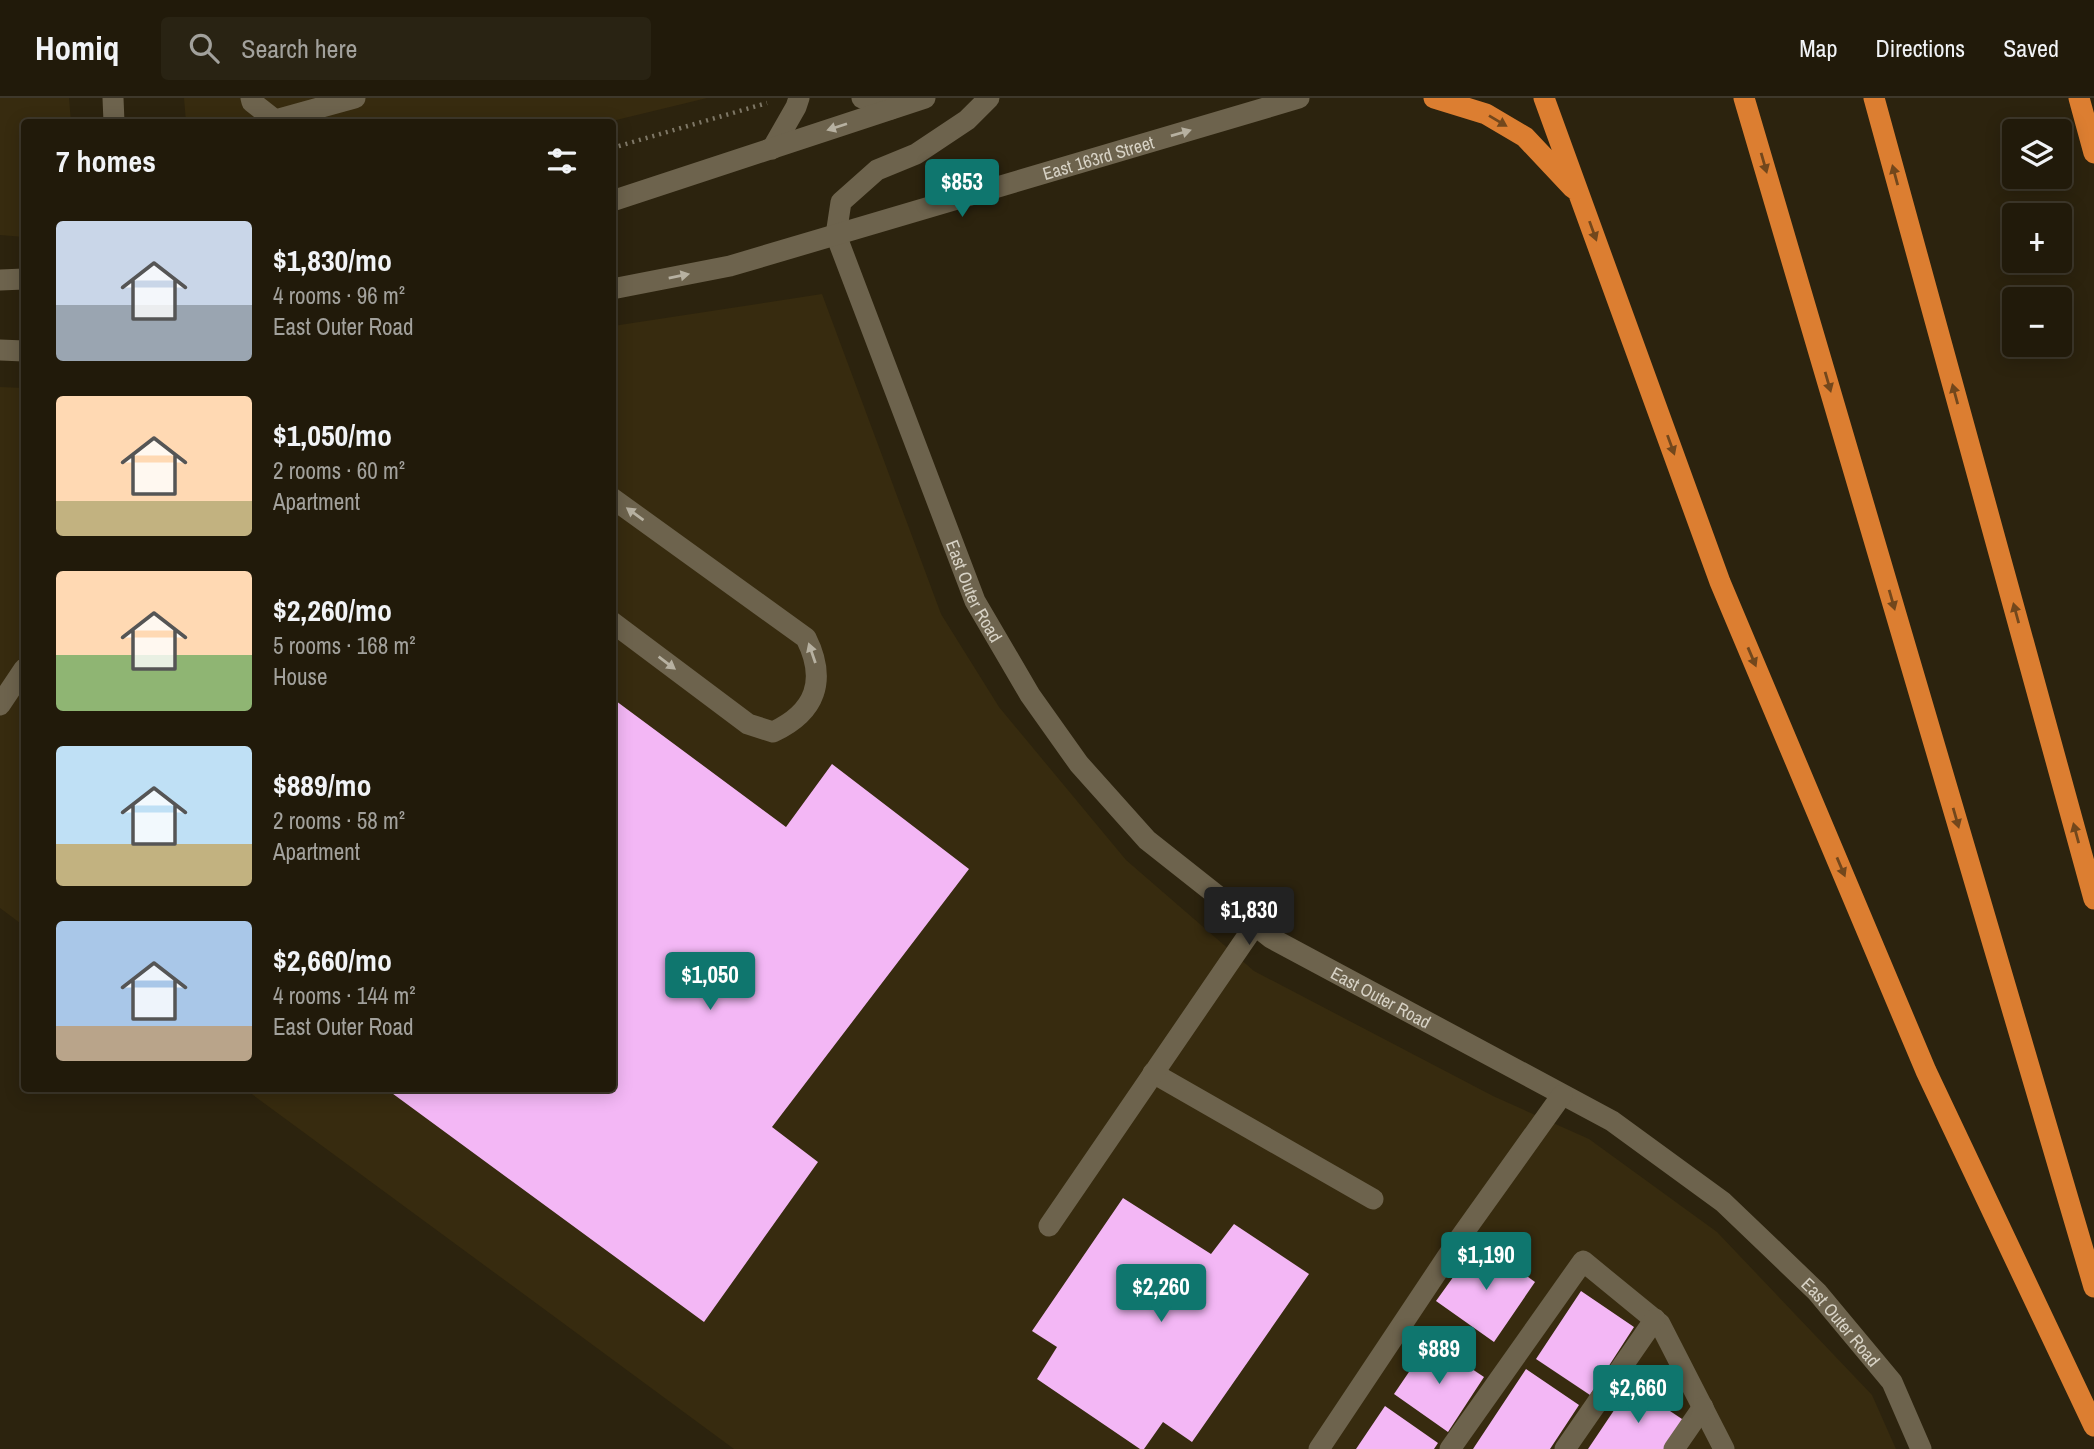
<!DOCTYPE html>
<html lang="en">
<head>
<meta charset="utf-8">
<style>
	body { margin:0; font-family:"Archivo Narrow",sans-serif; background:#292313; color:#f1f3f6; height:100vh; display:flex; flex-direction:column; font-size:26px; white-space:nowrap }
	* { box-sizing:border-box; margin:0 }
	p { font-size:23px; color:#a2a19c }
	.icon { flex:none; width:38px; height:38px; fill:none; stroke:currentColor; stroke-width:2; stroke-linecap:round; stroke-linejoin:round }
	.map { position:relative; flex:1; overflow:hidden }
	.side { position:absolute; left:21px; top:21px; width:595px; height:973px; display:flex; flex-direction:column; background:#211a0a; border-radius:7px; box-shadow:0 4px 18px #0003,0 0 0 2px #3e382b }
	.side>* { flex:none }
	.buttons { position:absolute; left:2002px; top:21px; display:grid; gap:14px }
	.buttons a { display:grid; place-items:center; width:70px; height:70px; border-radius:7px; background:#211a0a; box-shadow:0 4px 18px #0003,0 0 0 2px #3e382b; font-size:35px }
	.price { position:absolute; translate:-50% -60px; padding:0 16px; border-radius:7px; background:#0f766e; color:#fff; font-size:23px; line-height:46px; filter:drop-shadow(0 2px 4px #0008) }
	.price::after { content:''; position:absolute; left:50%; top:42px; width:21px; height:16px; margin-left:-10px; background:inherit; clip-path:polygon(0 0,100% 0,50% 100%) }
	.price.on { background:#222; color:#fff }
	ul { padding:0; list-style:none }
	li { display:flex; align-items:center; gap:21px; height:175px; padding:0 35px }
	li span { display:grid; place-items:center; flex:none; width:196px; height:140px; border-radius:7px; color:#555 }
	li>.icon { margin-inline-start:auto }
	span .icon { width:84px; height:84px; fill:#fffc; stroke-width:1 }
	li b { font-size:30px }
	h2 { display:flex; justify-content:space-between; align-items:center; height:84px; padding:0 35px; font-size:30px }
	header { display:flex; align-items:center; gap:42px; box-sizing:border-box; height:98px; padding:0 35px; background:#211a0a; border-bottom:2px solid #3e382b }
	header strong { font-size:33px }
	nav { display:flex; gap:38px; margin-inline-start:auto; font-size:24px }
	.search { width:490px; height:63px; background:#292313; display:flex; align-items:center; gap:18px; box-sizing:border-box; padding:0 24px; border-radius:7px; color:#a2a19c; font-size:26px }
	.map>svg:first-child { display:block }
	.built { fill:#372b0f }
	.building { fill:#f3b7f5 }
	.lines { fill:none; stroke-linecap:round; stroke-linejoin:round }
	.path { stroke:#7e7766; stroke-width:4.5; stroke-dasharray:2 5; stroke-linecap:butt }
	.minor { stroke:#6d634d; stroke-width:21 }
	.highway { stroke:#dc7e31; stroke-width:21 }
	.oneway { fill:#72471c }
	.oneway2 { fill:#b7b1a1 }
	.labels { text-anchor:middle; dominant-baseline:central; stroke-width:7; stroke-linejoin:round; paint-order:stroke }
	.street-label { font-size:18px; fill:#d7d2c5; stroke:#2c230e }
</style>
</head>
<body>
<header>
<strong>Homiq</strong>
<div class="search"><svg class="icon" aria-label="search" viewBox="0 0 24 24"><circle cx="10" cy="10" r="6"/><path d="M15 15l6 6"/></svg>Search here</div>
<nav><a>Map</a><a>Directions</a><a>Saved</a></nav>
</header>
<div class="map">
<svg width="2094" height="1351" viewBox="0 0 2094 1351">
	<rect width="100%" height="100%" fill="#2c230e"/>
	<path class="built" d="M 0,0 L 69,0 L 71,24 L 24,24 L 24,139 L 0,137 Z
		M 184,0 L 707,0 L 608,24 L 186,24 Z
		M 822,196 L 941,516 L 999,609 L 1126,762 L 1254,873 L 1493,998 L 1589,1041 L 1717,1134 L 1872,1297 L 1896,1351 L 734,1351 L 245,991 L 612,990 L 613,228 Z
		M 0,289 L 24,290 L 24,828 L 0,810 Z"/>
	<path class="building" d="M 612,600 L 786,729 L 832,666 L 969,771 L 772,1029 L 818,1064 L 704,1224 L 385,990 L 612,990 Z
		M 1123,1100 L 1211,1156 L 1234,1126 L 1309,1176 L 1192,1344 L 1163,1324 L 1144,1351 L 1140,1351 L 1037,1281 L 1057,1249 L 1032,1233 Z
		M 1479,1143 L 1535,1184 L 1494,1244 L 1436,1203 Z
		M 1581,1193 L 1634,1229 L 1590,1297 L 1536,1261 Z
		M 1430,1243 L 1484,1279 L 1448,1334 L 1394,1296 Z
		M 1526,1271 L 1579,1307 L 1550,1351 L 1473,1351 Z
		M 1631,1287 L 1685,1323 L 1666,1351 L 1588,1351 Z
		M 1385,1308 L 1438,1345 L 1434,1351 L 1356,1351 Z"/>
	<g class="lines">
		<path class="path" d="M 612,50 L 767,5"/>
		<g class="minor">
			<path d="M 113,0 L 114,24"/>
			<path d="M 251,0 L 252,4 L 275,22 L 355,0"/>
			<path d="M 862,0 L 891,11"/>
			<path id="s1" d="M 989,0 L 967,22 L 916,56 L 877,72 L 841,104 L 836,137 L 975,503 L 1030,597 L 1079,666 L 1147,742 L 1271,840 L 1612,1023 L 1723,1104 L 1817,1194 L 1892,1284 L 1921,1351"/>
			<path d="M 772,51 L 796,9 L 799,0"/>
			<path d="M 612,103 L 925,0"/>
			<path d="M 0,182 L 24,181"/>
			<path id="s2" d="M 612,191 L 730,168 L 1299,0"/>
			<path d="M 0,252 L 24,253"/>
			<path d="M 612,400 L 806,540 C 827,582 816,614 773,634 L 748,626 L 612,524"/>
			<path d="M 0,607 L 24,571"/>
			<path d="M 1153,975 L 1373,1101"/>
			<path d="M 1049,1128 L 1255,827"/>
			<path d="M 1319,1351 L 1457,1144 L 1562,997"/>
			<path d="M 1450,1351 L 1583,1163 L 1660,1226 L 1724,1351"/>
			<path d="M 1565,1351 L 1655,1221"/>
			<path d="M 1674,1351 L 1703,1309"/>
		</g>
		<path class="highway" d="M 1434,0 L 1486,16 L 1525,39 L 1573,90
			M 1544,0 L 1720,484 L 1926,973 L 2094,1328
			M 1744,0 L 2094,1189
			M 1874,0 L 2094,801
			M 2079,0 L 2094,55"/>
	</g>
	<defs><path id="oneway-solid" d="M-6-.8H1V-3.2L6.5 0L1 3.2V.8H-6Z" transform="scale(1.75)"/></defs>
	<g class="oneway">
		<use href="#oneway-solid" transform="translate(1498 23) rotate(31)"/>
		<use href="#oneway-solid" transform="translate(1764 65) rotate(74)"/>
		<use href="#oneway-solid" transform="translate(1895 77) rotate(-105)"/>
		<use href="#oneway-solid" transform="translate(1593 133) rotate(70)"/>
		<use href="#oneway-solid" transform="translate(1828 284) rotate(74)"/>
		<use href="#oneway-solid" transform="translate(1955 296) rotate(-105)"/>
		<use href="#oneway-solid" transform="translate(1671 347) rotate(70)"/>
		<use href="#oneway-solid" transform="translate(1892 502) rotate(74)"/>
		<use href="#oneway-solid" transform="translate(2016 515) rotate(-105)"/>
		<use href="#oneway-solid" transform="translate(1752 559) rotate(67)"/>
		<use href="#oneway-solid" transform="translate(1956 720) rotate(74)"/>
		<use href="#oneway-solid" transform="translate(2076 735) rotate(-105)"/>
		<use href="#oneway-solid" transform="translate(1841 769) rotate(67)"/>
	</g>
	<g class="oneway2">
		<use href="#oneway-solid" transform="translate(837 29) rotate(162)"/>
		<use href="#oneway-solid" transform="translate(1181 35) rotate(-16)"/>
		<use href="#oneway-solid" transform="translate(679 178) rotate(-11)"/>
		<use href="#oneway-solid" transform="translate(635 416) rotate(-144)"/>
		<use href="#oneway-solid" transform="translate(812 555) rotate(-109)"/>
		<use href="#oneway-solid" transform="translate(667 565) rotate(37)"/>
	</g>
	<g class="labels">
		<g class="street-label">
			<text stroke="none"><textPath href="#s2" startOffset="504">East 163rd Street</textPath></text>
			<text stroke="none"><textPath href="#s1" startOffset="598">East Outer Road</textPath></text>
			<text stroke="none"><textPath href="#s1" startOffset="1186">East Outer Road</textPath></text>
			<text stroke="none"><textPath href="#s1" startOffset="1754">East Outer Road</textPath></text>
		</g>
	</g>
</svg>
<div class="buttons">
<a><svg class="icon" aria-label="layers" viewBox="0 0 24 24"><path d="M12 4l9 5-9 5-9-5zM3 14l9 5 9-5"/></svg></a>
<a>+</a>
<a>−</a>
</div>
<b class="price" style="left:962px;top:121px">$853</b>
<b class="price on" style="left:1249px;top:849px">$1,830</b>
<b class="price" style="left:710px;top:914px">$1,050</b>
<b class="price" style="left:1486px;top:1194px">$1,190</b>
<b class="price" style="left:1161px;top:1226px">$2,260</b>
<b class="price" style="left:1439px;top:1288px">$889</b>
<b class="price" style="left:1638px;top:1327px">$2,660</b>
<section class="side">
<h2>7 homes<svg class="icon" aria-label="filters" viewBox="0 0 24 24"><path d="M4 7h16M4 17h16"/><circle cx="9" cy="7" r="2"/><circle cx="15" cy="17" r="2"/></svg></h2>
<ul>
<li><span style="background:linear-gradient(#c9d6e8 60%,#9aa5b1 0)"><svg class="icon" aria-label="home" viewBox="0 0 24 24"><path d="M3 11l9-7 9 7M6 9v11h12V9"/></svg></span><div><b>$1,830/mo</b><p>4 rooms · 96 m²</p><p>East Outer Road</p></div></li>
<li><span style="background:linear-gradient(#ffd9b3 75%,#c2b280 0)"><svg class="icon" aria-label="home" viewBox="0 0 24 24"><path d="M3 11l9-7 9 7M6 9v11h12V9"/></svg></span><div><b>$1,050/mo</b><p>2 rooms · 60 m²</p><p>Apartment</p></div></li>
<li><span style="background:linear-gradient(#ffd9b3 60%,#8fb573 0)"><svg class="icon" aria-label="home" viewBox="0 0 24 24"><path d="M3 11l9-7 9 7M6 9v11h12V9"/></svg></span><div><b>$2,260/mo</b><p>5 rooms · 168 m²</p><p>House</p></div></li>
<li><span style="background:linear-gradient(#bfe0f5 70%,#c2b280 0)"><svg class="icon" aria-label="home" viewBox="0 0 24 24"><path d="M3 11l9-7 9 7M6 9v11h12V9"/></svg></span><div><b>$889/mo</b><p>2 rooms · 58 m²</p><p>Apartment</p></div></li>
<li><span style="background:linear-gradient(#a9c7e8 75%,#b9a48a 0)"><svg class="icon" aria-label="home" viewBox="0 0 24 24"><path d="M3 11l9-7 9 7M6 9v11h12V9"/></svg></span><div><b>$2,660/mo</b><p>4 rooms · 144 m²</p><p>East Outer Road</p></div></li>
</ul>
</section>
</div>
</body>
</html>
